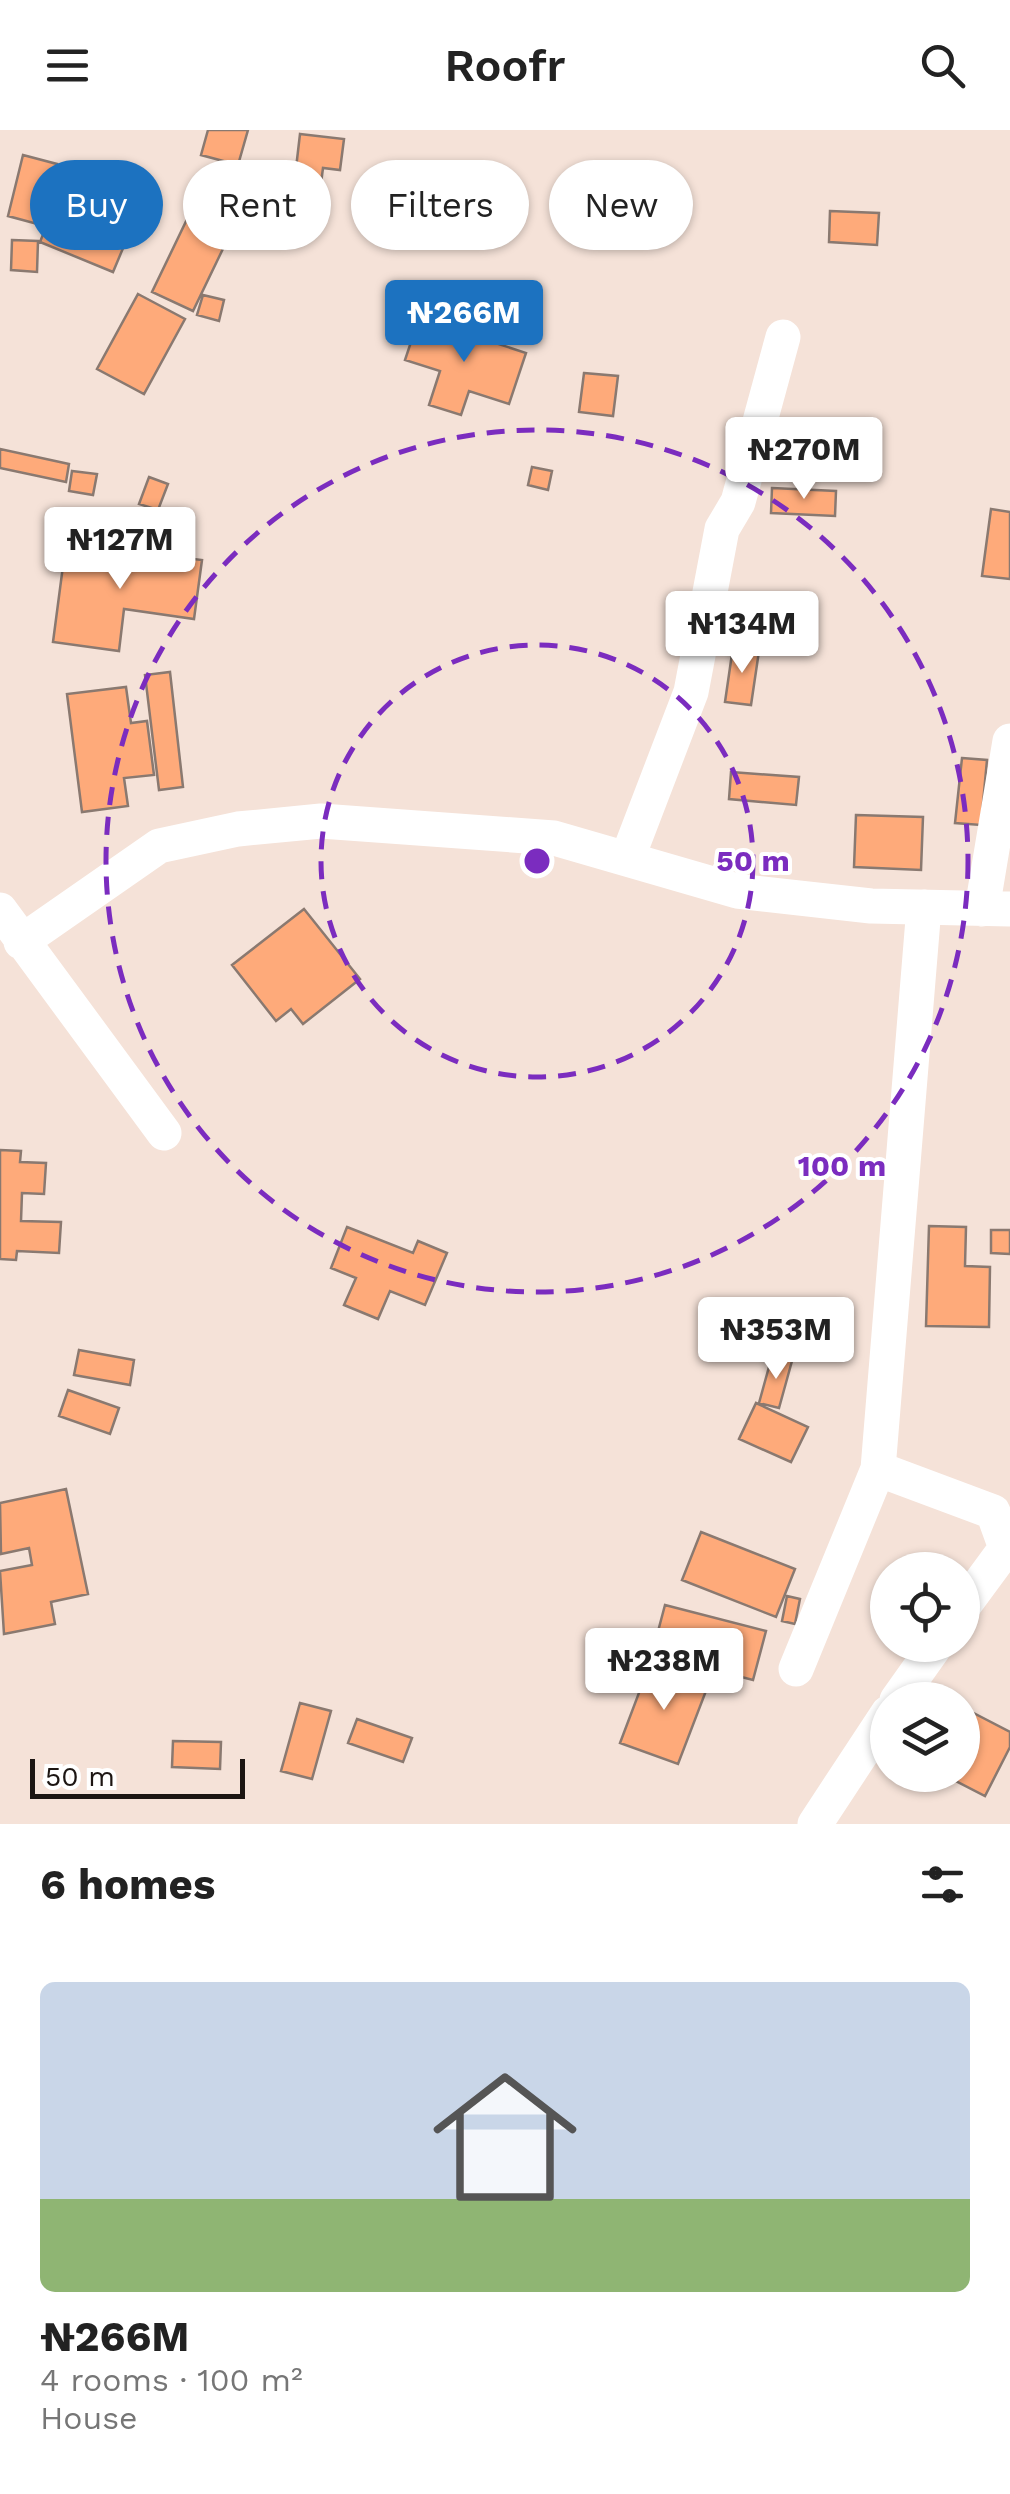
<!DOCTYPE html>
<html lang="en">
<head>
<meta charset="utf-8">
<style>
	body { margin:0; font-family:"Work Sans",sans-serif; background:#f2f2f2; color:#222; height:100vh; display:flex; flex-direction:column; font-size:38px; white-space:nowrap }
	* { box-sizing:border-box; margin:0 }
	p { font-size:32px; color:#767676 }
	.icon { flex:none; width:55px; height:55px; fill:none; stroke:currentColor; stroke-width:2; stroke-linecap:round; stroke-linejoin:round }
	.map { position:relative; height:1694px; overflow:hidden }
	.drawer { display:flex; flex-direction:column; background:#fff; flex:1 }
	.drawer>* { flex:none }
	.hud { position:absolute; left:30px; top:30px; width:950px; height:90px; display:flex; gap:20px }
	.tools { position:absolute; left:870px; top:1422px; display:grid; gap:20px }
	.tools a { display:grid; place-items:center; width:110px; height:110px; border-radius:50%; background:#fff; box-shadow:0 2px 8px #0004; font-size:50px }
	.scale { position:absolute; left:30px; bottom:25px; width:215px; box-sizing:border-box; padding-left:10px; border:5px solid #1c1512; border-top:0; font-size:28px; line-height:35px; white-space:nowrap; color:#1c1512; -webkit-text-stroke:8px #fff; paint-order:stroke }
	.price { position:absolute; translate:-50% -85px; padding:0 22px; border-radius:10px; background:#fff; color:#222; font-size:32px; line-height:65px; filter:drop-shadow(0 2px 5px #0008) }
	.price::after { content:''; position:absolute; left:50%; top:60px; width:30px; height:22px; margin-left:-15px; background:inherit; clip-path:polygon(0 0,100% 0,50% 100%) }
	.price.current { background:#1c72c0; color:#fff }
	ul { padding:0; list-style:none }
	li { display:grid; align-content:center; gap:20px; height:530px; padding:0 40px }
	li+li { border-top:2px solid #e0e0e0 }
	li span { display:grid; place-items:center; height:310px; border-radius:15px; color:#555 }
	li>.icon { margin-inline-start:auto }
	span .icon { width:180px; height:180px; fill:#fffc; stroke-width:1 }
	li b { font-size:42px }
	h2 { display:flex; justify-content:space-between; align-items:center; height:120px; padding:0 40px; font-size:42px }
	.pill { padding:0 35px; border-radius:45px; background:#fff; box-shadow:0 2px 8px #0004; font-size:35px; line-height:90px }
	.pill.current { background:#1c72c0; color:#fff }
	header { display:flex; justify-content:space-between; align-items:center; height:130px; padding:0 40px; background:#fff; font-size:45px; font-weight:600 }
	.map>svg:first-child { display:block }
	.building { fill:#feaa7a; stroke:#8a7970; stroke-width:2.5 }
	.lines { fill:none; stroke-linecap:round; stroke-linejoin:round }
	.minor { stroke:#fff; stroke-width:35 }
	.ring { fill:none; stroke:#7b2cbf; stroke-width:5; stroke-dasharray:18 12 }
	.centre { fill:#7b2cbf; stroke:#fff; stroke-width:5 }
	.ring-label { font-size:30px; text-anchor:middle; font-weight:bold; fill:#7b2cbf; stroke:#fff; stroke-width:8; stroke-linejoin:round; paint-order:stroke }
</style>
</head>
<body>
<header><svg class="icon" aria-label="menu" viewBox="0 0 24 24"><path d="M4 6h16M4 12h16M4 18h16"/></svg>Roofr<svg class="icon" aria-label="search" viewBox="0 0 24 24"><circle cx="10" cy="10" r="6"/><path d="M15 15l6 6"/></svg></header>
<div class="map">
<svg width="1010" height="1694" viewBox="0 0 1010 1694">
	<rect width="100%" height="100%" fill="#f5e2d8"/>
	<path class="building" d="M 208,0 L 248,0 L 238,35 L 201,25 Z
		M 300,4 L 344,9 L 340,40 L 323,38 L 317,84 L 291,81 Z
		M 23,25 L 57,34 L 41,95 L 8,86 Z
		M 55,74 L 129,104 L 113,142 L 40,112 Z
		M 191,81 L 232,100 L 193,181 L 152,162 Z
		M 830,81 L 879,83 L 877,115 L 829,112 Z
		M 12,110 L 38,111 L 37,142 L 11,140 Z
		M 138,164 L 185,189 L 144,264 L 97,239 Z
		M 203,165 L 224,170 L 219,191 L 197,185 Z
		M 419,188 L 526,223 L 509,274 L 469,261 L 461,285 L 429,275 L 440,241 L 405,230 Z
		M 584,243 L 618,246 L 613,286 L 579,282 Z
		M 0,319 L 69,334 L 66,352 L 0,338 Z
		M 769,323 L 816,331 L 812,353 L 765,344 Z
		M 532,337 L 552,341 L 548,360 L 528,355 Z
		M 72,341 L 97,344 L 93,365 L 69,361 Z
		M 149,347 L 168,354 L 158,380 L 139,374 Z
		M 772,358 L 836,361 L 835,386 L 771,383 Z
		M 991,379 L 1010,382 L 1010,449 L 982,446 Z
		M 66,413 L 202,430 L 194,489 L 124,479 L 119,521 L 53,512 Z
		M 733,517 L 759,521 L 751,575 L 725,572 Z
		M 170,542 L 183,657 L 159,660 L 145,545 Z
		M 126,557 L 131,593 L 147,591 L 154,645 L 124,648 L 128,676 L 82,682 L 67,564 Z
		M 962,628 L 987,630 L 981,695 L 955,693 Z
		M 731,642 L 799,647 L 796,675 L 729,669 Z
		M 856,685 L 923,687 L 921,740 L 854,737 Z
		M 304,779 L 360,849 L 303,894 L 291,879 L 276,891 L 232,835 Z
		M 0,1020 L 21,1021 L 20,1032 L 46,1033 L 44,1064 L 22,1063 L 21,1091 L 61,1092 L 59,1123 L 17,1121 L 16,1130 L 0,1129 Z
		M 929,1096 L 966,1097 L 965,1136 L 990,1137 L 989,1197 L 926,1196 Z
		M 347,1097 L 413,1123 L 418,1111 L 447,1123 L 425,1175 L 390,1161 L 378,1189 L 344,1175 L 356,1148 L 331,1138 Z
		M 991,1100 L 1010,1100 L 1010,1124 L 991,1123 Z
		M 79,1220 L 134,1230 L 130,1255 L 74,1245 Z
		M 772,1226 L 792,1231 L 779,1278 L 759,1273 Z
		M 68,1260 L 119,1278 L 110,1304 L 59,1286 Z
		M 756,1273 L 808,1297 L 791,1332 L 739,1309 Z
		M 66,1359 L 88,1464 L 51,1472 L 55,1494 L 4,1504 L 0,1441 L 32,1435 L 29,1418 L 1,1424 L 0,1373 Z
		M 701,1402 L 795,1439 L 776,1487 L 682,1450 Z
		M 787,1466 L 800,1469 L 795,1494 L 782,1491 Z
		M 665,1475 L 766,1501 L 753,1550 L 652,1524 Z
		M 651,1531 L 709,1553 L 678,1634 L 620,1613 Z
		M 300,1573 L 331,1581 L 312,1649 L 281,1641 Z
		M 962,1577 L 1010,1602 L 1010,1617 L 985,1666 L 944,1645 L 962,1645 Z
		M 357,1589 L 412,1608 L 403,1632 L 348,1613 Z
		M 173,1611 L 221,1612 L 220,1639 L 172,1637 Z"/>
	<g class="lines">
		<path class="minor" d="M 627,729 L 691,562 L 722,399 L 738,372 L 783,207
			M 982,779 L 1010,611
			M 0,780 L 164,1003
			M 21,812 L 159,716 L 238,699 L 321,691 L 554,708 L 737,761 L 871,776 L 1010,779
			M 878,1339 L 993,1382 L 1006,1418 L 962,1478
			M 796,1539 L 878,1339 L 924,777
			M 897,1570 L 936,1515
			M 815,1694 L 888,1583"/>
	</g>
	<g class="ring">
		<circle cx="537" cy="731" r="216"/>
		<circle cx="537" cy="731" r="431"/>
	</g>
	<circle cx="537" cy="731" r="15" class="centre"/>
	<g class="ring-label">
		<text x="753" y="741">50 m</text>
		<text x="842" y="1046">100 m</text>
	</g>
</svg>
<div class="tools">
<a><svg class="icon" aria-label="locate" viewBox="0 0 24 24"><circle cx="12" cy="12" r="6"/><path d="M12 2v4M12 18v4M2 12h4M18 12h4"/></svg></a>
<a><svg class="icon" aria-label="layers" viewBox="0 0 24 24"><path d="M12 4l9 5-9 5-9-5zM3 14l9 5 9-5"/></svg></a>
</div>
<div class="scale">50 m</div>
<b class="price current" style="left:464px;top:235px">₦266M</b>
<b class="price" style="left:804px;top:372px">₦270M</b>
<b class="price" style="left:120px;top:462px">₦127M</b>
<b class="price" style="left:742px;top:546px">₦134M</b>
<b class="price" style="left:776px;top:1252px">₦353M</b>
<b class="price" style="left:664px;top:1583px">₦238M</b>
<div class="hud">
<a class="pill current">Buy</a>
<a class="pill">Rent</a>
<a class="pill">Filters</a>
<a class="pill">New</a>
</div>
</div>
<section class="drawer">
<h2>6 homes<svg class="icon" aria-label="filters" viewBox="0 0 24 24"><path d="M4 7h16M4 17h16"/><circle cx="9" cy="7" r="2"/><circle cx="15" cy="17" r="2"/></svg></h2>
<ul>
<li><span style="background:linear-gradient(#c9d6e8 70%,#8fb573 0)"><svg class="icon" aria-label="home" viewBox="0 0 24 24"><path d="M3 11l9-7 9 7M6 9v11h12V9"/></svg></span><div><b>₦266M</b><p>4 rooms · 100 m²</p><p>House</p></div></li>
</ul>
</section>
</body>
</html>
